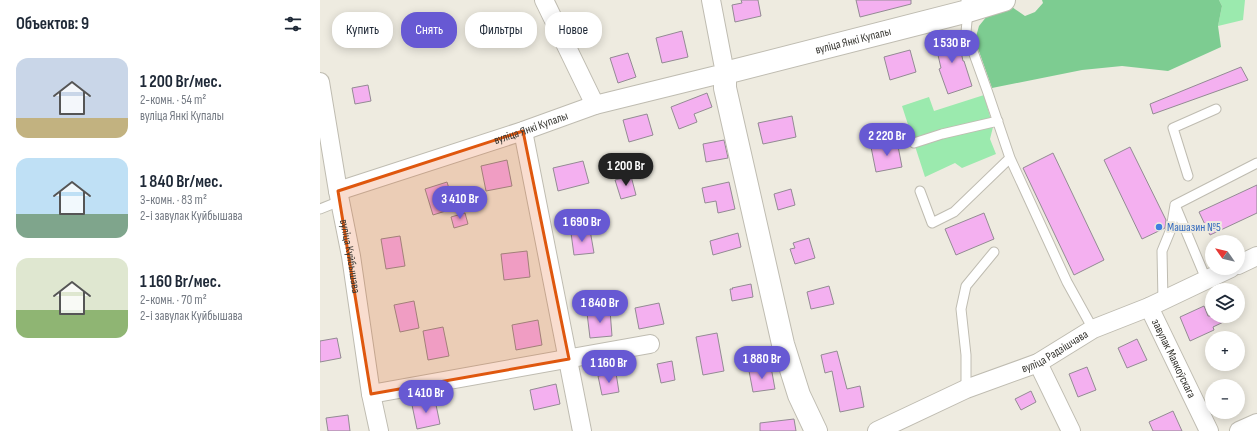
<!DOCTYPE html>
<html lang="ru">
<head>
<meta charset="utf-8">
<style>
	body { margin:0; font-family:"Sofia Sans Condensed",sans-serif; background:#f6f6f7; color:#1f2937; height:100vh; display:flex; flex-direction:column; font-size:15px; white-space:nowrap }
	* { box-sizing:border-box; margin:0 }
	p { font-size:13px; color:#747a83 }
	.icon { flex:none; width:22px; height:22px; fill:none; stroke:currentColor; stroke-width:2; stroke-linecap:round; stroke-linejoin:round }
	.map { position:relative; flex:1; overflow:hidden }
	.drawer { display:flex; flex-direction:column; background:#fff; width:320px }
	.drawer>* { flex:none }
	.guide { position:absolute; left:12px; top:12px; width:380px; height:36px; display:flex; gap:8px }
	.needle { width:26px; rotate:304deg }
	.buttons { position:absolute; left:885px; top:235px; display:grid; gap:8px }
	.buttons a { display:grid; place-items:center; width:40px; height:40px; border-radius:50%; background:#fff; box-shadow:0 2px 10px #0003; font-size:20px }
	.price { position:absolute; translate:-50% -34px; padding:0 9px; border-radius:14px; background:#6759d3; color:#fff; font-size:13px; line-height:26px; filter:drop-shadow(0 1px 2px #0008) }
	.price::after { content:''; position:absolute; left:50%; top:24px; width:12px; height:9px; margin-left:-6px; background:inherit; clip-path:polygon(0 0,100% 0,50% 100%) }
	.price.current { background:#222; color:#fff }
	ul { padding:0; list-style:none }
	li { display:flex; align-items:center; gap:12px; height:100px; padding:0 16px }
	li span { display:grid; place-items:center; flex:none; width:112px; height:80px; border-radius:12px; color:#555 }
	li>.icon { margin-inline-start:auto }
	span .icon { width:48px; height:48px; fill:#fffc; stroke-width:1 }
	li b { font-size:17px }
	h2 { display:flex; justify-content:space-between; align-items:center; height:48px; padding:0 16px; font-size:17px }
	.pill { padding:0 14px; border-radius:16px; background:#fff; box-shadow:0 2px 10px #0003; font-size:14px; line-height:36px }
	.pill.current { background:#6759d3; color:#fff }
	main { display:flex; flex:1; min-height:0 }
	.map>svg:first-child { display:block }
	.green { fill:#9beaae }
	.forest { fill:#7dcc91 }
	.building { fill:#f4b0f0; stroke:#938b93 }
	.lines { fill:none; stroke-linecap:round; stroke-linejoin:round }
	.service-casing { stroke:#bfbcb1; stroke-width:11 }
	.minor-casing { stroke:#bfbcb1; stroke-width:20 }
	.tertiary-casing { stroke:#bfbcb1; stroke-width:24 }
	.service { stroke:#fff; stroke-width:9 }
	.minor { stroke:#fff; stroke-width:18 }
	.tertiary { stroke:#fff; stroke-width:22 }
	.marked { fill:#df570e; fill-opacity:0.2; stroke:#df570e; stroke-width:3; stroke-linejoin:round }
	.shop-dot { fill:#3f7fe0; stroke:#eeebe0; stroke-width:1.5 }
	.labels { text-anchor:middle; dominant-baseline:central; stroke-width:4; stroke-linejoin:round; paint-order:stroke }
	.street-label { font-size:12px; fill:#393833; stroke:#eeebe0 }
	.shop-label { font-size:12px; fill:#366cbe; stroke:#eeebe0; text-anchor:start }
</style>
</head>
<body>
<main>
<section class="drawer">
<h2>Объектов: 9<svg class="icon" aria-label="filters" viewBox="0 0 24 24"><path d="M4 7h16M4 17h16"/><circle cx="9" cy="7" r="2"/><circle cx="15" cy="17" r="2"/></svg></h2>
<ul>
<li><span style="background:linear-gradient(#c9d6e8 75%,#c2b280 0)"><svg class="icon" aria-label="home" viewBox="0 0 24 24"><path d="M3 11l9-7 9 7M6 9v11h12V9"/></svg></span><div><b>1 200 Br/мес.</b><p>2-комн. · 54 m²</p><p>вуліца Янкі Купалы</p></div></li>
<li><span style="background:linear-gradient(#bfe0f5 70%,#7fa58c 0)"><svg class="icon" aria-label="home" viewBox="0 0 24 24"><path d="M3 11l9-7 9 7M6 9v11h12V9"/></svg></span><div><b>1 840 Br/мес.</b><p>3-комн. · 83 m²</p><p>2-і завулак Куйбышава</p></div></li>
<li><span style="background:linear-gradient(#dfe7d0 65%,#8fb573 0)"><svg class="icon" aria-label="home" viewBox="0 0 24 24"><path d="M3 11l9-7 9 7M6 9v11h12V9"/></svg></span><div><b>1 160 Br/мес.</b><p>2-комн. · 70 m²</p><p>2-і завулак Куйбышава</p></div></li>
</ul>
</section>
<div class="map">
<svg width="937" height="431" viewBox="0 0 937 431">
	<rect width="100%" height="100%" fill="#eeebe0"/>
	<path class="green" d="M 899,0 L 925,0 L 923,20 L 898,26 L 902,6 Z
		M 664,95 L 673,127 L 670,139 L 676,154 L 642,168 L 635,163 L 605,177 L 582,106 L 609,97 L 614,111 Z"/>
	<path class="forest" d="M 722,0 L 899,0 L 902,6 L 898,26 L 901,47 L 848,71 L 802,66 L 762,70 L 672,88 L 655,40 L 659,26 L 667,16 L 692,7 L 705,16 L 715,12 L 723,3 Z"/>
	<path class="building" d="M 421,0 L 438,0 L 441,16 L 415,22 L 412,5 L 422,3 Z
		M 536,0 L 591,0 L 591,4 L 540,17 Z
		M 362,31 L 368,57 L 342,63 L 336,38 Z
		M 637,33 L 643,61 L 644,61 L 652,86 L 628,94 L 619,69 L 621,68 L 614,38 Z
		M 590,50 L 596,72 L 570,80 L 564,57 Z
		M 308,53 L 316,77 L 298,83 L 290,58 Z
		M 921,67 L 928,80 L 833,114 L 830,104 Z
		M 48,85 L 51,101 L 35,104 L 32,88 Z
		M 387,93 L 392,107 L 374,114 L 377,122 L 359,129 L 351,107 Z
		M 327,114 L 333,135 L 309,142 L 303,120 Z
		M 472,116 L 476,137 L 443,144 L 438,123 Z
		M 404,140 L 408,158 L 386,162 L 383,144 Z
		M 577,141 L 582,167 L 556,172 L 551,147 Z
		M 810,147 L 846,220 L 845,228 L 822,239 L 784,160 Z
		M 733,153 L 784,260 L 754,275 L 703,168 Z
		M 187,160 L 192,186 L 166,191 L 161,166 Z
		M 263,161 L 269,183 L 238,191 L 233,168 Z
		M 311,176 L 316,195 L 301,199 L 295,180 Z
		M 127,182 L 135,208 L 113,215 L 105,189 Z
		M 409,182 L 415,209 L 398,213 L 396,201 L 385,203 L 382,188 Z
		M 937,185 L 937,213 L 890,235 L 879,212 Z
		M 471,189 L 475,205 L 458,210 L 454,194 Z
		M 145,213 L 148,224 L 134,228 L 131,217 Z
		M 664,213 L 674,239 L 636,255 L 625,229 Z
		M 270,230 L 274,253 L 254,255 L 251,233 Z
		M 418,233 L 421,247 L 393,255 L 390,241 Z
		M 80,236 L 85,266 L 66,269 L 61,239 Z
		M 489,238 L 495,258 L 475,264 L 470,249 L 475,248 L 473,243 Z
		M 207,251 L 210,277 L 184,280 L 181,254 Z
		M 431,284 L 433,297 L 412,301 L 410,289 L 413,289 L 412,288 Z
		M 509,286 L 514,304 L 491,309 L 487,292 Z
		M 94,301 L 99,328 L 80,332 L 74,305 Z
		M 339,303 L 344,324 L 319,329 L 315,308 Z
		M 884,306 L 888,316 L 916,316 L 893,327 L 894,330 L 870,341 L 860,317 Z
		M 290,310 L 292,336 L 270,338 L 267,313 Z
		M 218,320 L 222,345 L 196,350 L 192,325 Z
		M 123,327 L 129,356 L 108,360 L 103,331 Z
		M 397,333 L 404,371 L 383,375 L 376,337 Z
		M 17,338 L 21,358 L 0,362 L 0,341 Z
		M 817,339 L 827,360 L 807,368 L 798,348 Z
		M 517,351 L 527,389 L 540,386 L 544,407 L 520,412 L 512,371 L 505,373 L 501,355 Z
		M 352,361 L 355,380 L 341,383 L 337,364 Z
		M 451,367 L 455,389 L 433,392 L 429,371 Z
		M 767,367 L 776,390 L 758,397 L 749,374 Z
		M 296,373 L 299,392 L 282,395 L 278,376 Z
		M 236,384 L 240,404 L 214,410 L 210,390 Z
		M 711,391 L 716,402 L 701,410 L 695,399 Z
		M 115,400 L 120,424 L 97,429 L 92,405 Z
		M 853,411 L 862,431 L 833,431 L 829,422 Z
		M 28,415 L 30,431 L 8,431 L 6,418 Z
		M 474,419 L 476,431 L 440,431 L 440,423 Z"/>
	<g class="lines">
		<defs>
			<path id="service" d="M 646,0 L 648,11 L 646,32 L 668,93 L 690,158 L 747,282 L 773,329
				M 594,143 L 622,134 L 678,121
				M 868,176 L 853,128 L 896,109
				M 600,191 L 612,223 L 634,212 L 690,158
				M 0,209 L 20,201
				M 886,279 L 855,205 L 937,163
				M 843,301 L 842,251 L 851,229 L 855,205
				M 646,389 L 646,355 L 641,309 L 646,286 L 674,252"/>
			<g id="minor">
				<path d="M 224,0 L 275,105"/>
				<path id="s1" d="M 0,82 L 18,191 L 31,256 L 51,394 L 59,431"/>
				<path d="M 203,131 L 262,431"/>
				<path id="s2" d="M 18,191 L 203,131 L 275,105 L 405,73 L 391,0"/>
				<path d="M 918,265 L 937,256"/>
				<path id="s3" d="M 829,307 L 889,431"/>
				<path d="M 718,363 L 751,431"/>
				<path d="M 51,394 L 330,344"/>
				<path id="s4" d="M 557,431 L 646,389 L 718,363 L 773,329 L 829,307 L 911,268"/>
				<path d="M 919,431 L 937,423"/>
			</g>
			<g id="tertiary">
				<path id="s5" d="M 496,431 L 479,395 L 463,344 L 405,88 L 405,73 L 648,11 L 684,0"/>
			</g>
		</defs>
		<use href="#service" class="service-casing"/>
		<use href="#minor" class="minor-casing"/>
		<use href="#tertiary" class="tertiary-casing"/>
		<use href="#service" class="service"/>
		<use href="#minor" class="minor"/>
		<use href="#tertiary" class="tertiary"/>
	</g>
	<path class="marked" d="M 203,131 L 249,359 L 51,394 L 18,191 Z"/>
	<circle class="shop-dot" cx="839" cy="227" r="4"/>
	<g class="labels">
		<g class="street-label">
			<text stroke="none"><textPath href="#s5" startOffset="503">вуліца Янкі Купалы</textPath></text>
			<text stroke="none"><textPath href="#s2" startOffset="203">вуліца Янкі Купалы</textPath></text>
			<text stroke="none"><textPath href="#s1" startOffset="177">вуліца Куйбышава</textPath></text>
			<text stroke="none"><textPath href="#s4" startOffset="195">вуліца Радзішчава</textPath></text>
			<text stroke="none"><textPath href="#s3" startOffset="57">завулак Маякоўскага</textPath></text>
		</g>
		<g class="shop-label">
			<text x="847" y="227">Машазин №5</text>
		</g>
	</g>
</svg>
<div class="buttons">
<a><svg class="needle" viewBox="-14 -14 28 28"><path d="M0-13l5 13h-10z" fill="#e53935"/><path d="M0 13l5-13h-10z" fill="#747a83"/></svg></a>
<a><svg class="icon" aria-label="layers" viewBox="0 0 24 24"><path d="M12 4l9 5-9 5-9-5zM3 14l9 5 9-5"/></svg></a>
<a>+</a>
<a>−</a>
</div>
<b class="price" style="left:632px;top:64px">1 530 Br</b>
<b class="price" style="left:567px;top:157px">2 220 Br</b>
<b class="price current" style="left:306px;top:187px">1 200 Br</b>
<b class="price" style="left:140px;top:220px">3 410 Br</b>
<b class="price" style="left:262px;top:243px">1 690 Br</b>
<b class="price" style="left:280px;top:324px">1 840 Br</b>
<b class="price" style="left:442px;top:380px">1 880 Br</b>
<b class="price" style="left:289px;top:384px">1 160 Br</b>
<b class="price" style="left:106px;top:414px">1 410 Br</b>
<div class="guide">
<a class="pill">Купить</a>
<a class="pill current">Снять</a>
<a class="pill">Фильтры</a>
<a class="pill">Новое</a>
</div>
</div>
</main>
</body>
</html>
